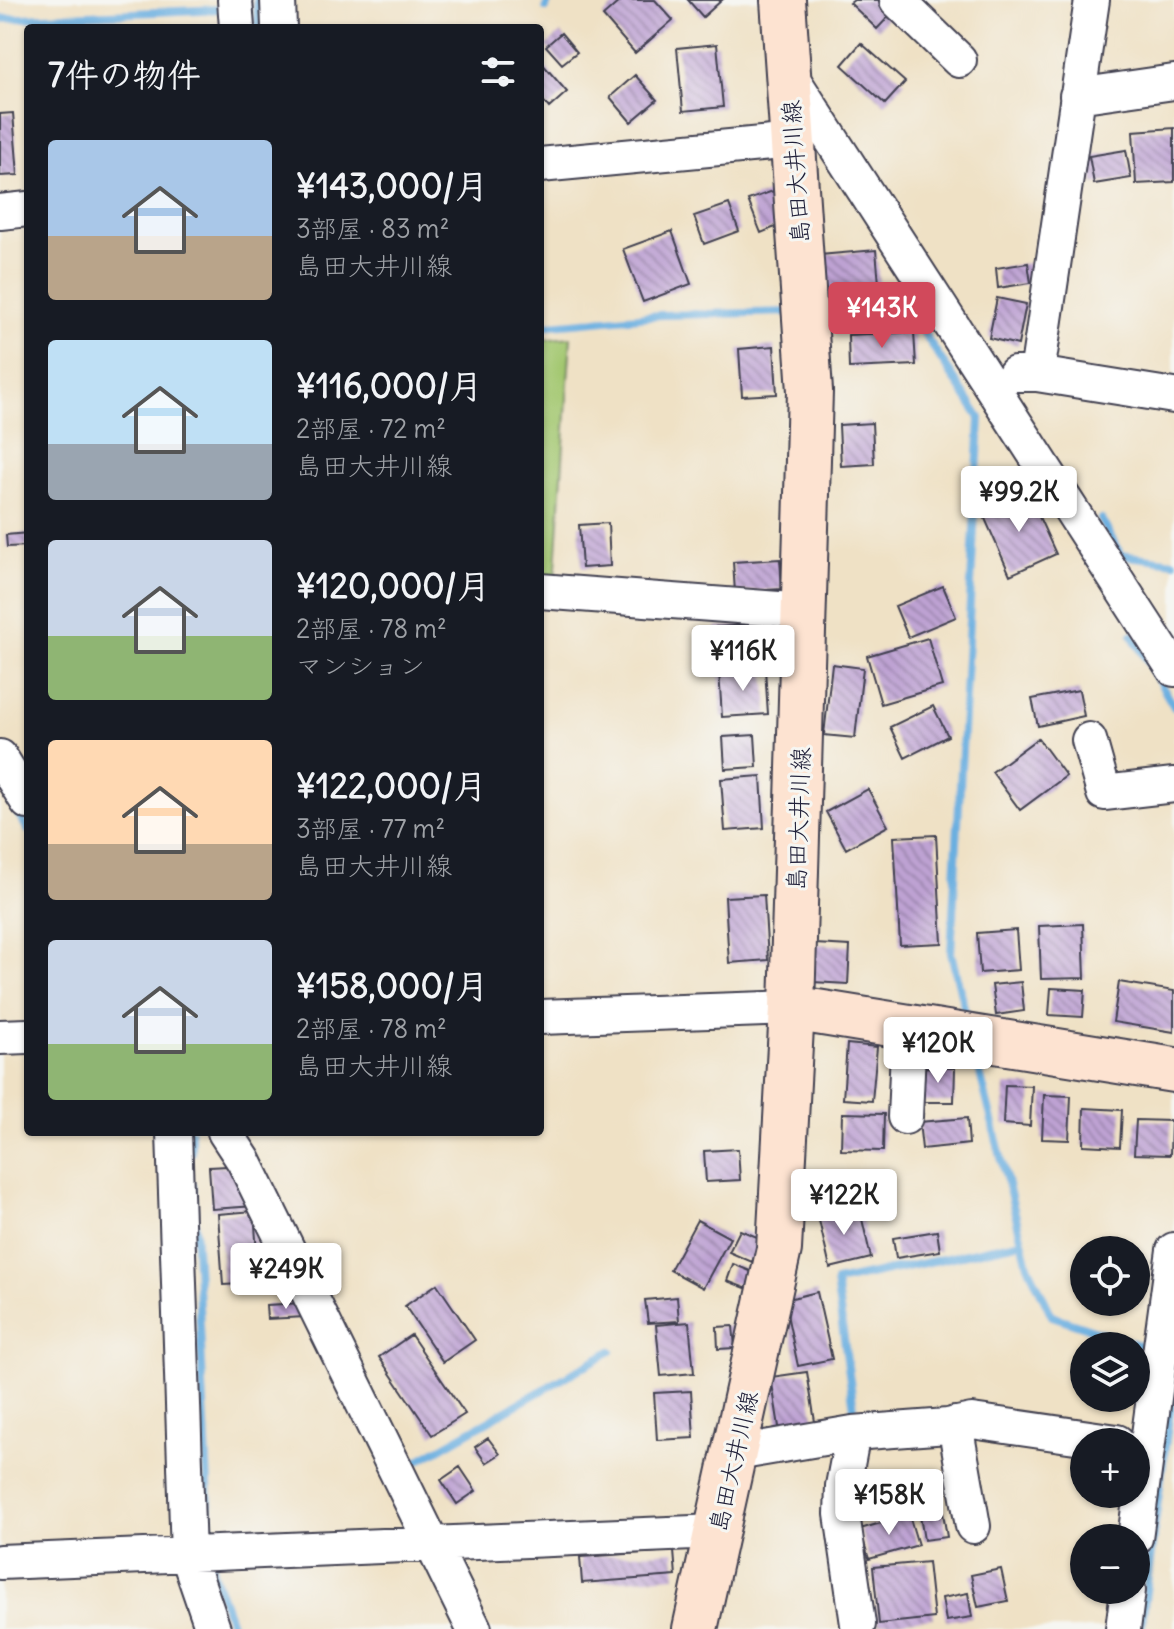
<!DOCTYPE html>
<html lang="ja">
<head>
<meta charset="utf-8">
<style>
	body { margin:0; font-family:Delius,"Klee One",sans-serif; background:#20242c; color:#f1f3f6; height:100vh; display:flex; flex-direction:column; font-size:30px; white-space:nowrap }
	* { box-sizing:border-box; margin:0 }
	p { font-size:26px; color:#9ea1a6 }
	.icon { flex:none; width:44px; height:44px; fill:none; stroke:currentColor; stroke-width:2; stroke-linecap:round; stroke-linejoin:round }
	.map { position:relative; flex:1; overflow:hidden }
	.side { position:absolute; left:24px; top:24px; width:520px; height:1112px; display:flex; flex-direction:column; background:#171b24; border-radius:8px; box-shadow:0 2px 6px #0004 }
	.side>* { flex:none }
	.fabs { position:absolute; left:1070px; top:1236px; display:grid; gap:16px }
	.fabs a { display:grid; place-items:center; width:80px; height:80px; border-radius:50%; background:#171b24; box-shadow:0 2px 6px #0004; font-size:40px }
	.price { position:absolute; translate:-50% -68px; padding:0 18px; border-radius:8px; background:#fff; color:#222; font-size:26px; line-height:52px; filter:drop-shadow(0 2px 4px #0008) }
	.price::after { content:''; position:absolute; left:50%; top:48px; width:24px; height:18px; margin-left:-12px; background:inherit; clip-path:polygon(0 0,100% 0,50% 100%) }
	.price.selected { background:#d1495b; color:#fff }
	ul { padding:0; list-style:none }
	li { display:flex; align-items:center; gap:24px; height:200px; padding:0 24px }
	li span { display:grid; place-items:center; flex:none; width:224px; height:160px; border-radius:8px; color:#555 }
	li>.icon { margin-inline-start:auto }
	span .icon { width:96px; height:96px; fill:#fffc; stroke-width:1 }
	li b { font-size:34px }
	h2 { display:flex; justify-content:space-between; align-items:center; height:96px; padding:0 24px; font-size:34px }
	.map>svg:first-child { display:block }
	.park { fill:#a3c770; stroke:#627456; stroke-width:2 }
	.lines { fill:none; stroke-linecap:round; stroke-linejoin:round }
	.stream { stroke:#6aafe0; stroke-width:8 }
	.building { fill:url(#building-back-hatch) }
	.street-casing { stroke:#413f50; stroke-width:38 }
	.secondary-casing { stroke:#413f50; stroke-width:48 }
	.street { stroke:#fff; stroke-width:34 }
	.secondary { stroke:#fde3d1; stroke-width:44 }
	.labels { text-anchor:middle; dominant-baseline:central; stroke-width:6; stroke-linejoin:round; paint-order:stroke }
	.street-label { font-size:24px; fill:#22223b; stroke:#f6f6f2 }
</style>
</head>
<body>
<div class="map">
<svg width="1174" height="1629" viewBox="0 0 1174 1629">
	<defs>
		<pattern id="building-back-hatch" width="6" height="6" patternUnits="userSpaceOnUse" patternTransform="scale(2)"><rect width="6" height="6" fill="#bea2d3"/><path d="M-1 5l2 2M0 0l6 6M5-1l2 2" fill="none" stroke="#9a84ac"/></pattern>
	</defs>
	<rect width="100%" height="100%" fill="#f6f6f2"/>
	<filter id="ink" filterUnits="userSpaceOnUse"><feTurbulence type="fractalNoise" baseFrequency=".0125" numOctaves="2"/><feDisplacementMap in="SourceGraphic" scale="16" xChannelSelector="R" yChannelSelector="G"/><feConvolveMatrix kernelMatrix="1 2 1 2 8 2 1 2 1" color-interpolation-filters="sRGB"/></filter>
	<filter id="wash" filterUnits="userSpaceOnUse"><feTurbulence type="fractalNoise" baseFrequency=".006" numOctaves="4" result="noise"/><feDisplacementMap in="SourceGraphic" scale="32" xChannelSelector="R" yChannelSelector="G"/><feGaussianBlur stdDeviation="1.8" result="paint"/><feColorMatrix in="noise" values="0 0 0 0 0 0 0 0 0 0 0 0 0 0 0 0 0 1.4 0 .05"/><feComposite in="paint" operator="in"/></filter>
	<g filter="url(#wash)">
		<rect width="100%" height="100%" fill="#efe1c5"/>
		<path class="park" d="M 571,337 L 555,583 L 540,581 L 540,340 Z"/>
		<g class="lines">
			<path class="stream" d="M 257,0 L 258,28
				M 546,8 L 549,0
				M 0,19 L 222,9
				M 818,311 L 900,309 L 923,332 L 980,418 L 951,953 L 968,1024
				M 540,326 L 661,315 L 792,312
				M 1101,519 L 1121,555 L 1174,562
				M 1132,635 L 1174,707
				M 14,807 L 28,830
				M 975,1053 L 1028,1265 L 1052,1316 L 1154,1350
				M 191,1132 L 191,1152
				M 193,1186 L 211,1543
				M 856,1423 L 836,1282 L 1022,1242
				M 409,1466 L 611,1351
				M 212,1561 L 213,1572 L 233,1629
				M 1141,1629 L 1174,1379"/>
		</g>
		<g id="blocks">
			<path class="building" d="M 621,0 L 655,0 L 673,20 L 635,53 L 603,16 Z
				M 688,0 L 722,0 L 703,17 Z
				M 854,0 L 878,0 L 892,13 L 877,29 L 850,3 Z
				M 561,33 L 577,52 L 562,64 L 546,46 Z
				M 861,43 L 905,82 L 885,104 L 842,65 Z
				M 717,44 L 723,107 L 683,111 L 677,48 Z
				M 540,61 L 567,92 L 549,108 L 540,97 Z
				M 635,75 L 657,100 L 631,122 L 610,97 Z
				M 13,113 L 18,175 L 0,176 L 0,114 Z
				M 1174,128 L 1174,182 L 1136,184 L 1133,131 Z
				M 1126,150 L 1131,178 L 1094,184 L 1089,156 Z
				M 773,191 L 785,223 L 761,233 L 748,200 Z
				M 729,204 L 739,231 L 704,244 L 694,216 Z
				M 672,231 L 691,284 L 643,302 L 623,249 Z
				M 876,250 L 880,295 L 824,300 L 820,255 Z
				M 1028,263 L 1031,283 L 998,288 L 996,268 Z
				M 997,298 L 1026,304 L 1018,345 L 989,338 Z
				M 914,332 L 916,365 L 849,368 L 848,335 Z
				M 774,346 L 777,394 L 742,396 L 739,349 Z
				M 872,423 L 874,464 L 841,466 L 839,425 Z
				M 1028,493 L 1056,554 L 1010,575 L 983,514 Z
				M 608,523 L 610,566 L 582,568 L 579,525 Z
				M 28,533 L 28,546 L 7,547 L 6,535 Z
				M 780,559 L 782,589 L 735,592 L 733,562 Z
				M 943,586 L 956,617 L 908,637 L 895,606 Z
				M 750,625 L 751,648 L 717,650 L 716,627 Z
				M 928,638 L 942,686 L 881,704 L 867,656 Z
				M 832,664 L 863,668 L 855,738 L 824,735 Z
				M 765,669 L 768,714 L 722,717 L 719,671 Z
				M 1079,690 L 1084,716 L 1038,726 L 1032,699 Z
				M 933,706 L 948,736 L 905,758 L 890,727 Z
				M 755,735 L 757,767 L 725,769 L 723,737 Z
				M 1038,738 L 1066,776 L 1020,810 L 992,772 Z
				M 761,776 L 764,828 L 725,831 L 721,779 Z
				M 868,789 L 888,826 L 846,849 L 826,812 Z
				M 936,835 L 942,943 L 900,945 L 894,837 Z
				M 764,895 L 768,960 L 729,963 L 725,897 Z
				M 1083,924 L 1085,978 L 1041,979 L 1039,926 Z
				M 1016,930 L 1019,970 L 980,973 L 977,933 Z
				M 815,944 L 850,946 L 848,984 L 813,982 Z
				M 1021,982 L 1024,1011 L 996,1015 L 992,985 Z
				M 1119,982 L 1174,991 L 1174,1032 L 1113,1022 Z
				M 1051,988 L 1085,990 L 1083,1017 L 1049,1015 Z
				M 847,1044 L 877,1047 L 872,1101 L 843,1099 Z
				M 922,1067 L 955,1068 L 954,1102 L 922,1102 Z
				M 1005,1085 L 1032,1086 L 1030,1126 L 1003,1124 Z
				M 1044,1095 L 1071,1096 L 1069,1140 L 1042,1139 Z
				M 1084,1108 L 1122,1110 L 1120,1147 L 1083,1145 Z
				M 842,1113 L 884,1114 L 883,1151 L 841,1150 Z
				M 967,1118 L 969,1144 L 922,1149 L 919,1122 Z
				M 1136,1120 L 1171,1121 L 1170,1155 L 1134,1154 Z
				M 738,1149 L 740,1180 L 706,1182 L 704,1151 Z
				M 228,1166 L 255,1206 L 212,1209 L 209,1167 Z
				M 855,1174 L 861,1197 L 829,1205 L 823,1183 Z
				M 859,1206 L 871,1258 L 830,1268 L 818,1216 Z
				M 254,1211 L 259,1283 L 223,1285 L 218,1214 Z
				M 697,1220 L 730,1238 L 703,1288 L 670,1270 Z
				M 740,1230 L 762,1239 L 752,1262 L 729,1252 Z
				M 937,1231 L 940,1251 L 896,1258 L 893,1238 Z
				M 733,1264 L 755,1273 L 748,1289 L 727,1281 Z
				M 437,1284 L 475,1340 L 443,1362 L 405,1306 Z
				M 817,1292 L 832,1359 L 798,1366 L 784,1300 Z
				M 677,1297 L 679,1321 L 648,1323 L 645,1300 Z
				M 304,1303 L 305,1317 L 267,1319 L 266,1305 Z
				M 689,1322 L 694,1373 L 661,1376 L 656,1325 Z
				M 733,1326 L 735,1348 L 718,1349 L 717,1327 Z
				M 411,1335 L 465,1414 L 432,1435 L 379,1357 Z
				M 807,1372 L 816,1428 L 780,1433 L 771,1377 Z
				M 691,1391 L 694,1438 L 657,1440 L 654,1393 Z
				M 488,1438 L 500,1454 L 486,1463 L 475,1447 Z
				M 460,1467 L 476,1491 L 457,1504 L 441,1480 Z
				M 941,1501 L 947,1537 L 924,1540 L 918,1504 Z
				M 909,1515 L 918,1545 L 869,1559 L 860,1529 Z
				M 674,1551 L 676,1576 L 582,1583 L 580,1557 Z
				M 928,1562 L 934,1618 L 879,1624 L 873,1567 Z
				M 1001,1569 L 1008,1601 L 978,1607 L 971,1575 Z
				M 968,1593 L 972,1617 L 946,1621 L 942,1598 Z"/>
		</g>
	</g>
	<g filter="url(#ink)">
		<use href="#blocks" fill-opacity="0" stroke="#413f50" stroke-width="2"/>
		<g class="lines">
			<defs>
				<path id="street" d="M 235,0 L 237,28
					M 278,0 L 279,28
					M 897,0 L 959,60
					M 788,72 L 1174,669
					M 1077,96 L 1174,82
					M 540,165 L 793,141
					M 0,212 L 28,209
					M 1015,374 L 1037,374 L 1174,396
					M 1037,374 L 1092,0
					M 540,591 L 805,611
					M 1089,740 L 1104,793 L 1174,785
					M 0,757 L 28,802
					M 540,1017 L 792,1008
					M 0,1037 L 28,1036
					M 905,1117 L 909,1027
					M 174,1132 L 188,1556 L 213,1629
					M 225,1132 L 244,1161 L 474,1629
					M 955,1424 L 973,1526
					M 853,1433 L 843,1486 L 842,1514 L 858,1624
					M 736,1453 L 853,1433 L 948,1426 L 972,1421 L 1117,1442
					M 1135,1538 L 1174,1250
					M 0,1562 L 717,1532
					M 1123,1629 L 1128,1590"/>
				<path id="secondary" d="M 792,1008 L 1174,1070
					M 695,1629 L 779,1249 L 792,1008 L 810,391 L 783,0"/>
			</defs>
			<use href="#street" class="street-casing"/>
			<use href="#secondary" class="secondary-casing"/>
			<use href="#street" class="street"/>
			<use href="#secondary" class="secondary"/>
		</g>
	</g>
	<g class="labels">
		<g class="street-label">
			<text transform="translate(795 172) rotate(-94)">島田大井川線</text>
			<text transform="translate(798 819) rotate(-88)">島田大井川線</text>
			<text transform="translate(733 1461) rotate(-77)">島田大井川線</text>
		</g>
	</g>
</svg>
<div class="fabs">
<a><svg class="icon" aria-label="locate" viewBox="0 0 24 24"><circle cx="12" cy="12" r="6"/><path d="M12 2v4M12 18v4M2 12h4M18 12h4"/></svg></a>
<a><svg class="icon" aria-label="layers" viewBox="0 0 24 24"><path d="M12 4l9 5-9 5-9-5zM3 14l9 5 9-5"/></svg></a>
<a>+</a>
<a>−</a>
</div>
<b class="price selected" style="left:882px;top:350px">¥143K</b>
<b class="price" style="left:1019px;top:534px">¥99.2K</b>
<b class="price" style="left:743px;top:693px">¥116K</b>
<b class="price" style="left:938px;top:1085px">¥120K</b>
<b class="price" style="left:844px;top:1237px">¥122K</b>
<b class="price" style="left:286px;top:1311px">¥249K</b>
<b class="price" style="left:889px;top:1537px">¥158K</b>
<section class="side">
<h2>7件の物件<svg class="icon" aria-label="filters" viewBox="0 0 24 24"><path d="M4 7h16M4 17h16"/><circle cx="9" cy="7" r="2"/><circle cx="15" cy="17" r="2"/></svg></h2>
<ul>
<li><span style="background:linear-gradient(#a9c7e8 60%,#b9a48a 0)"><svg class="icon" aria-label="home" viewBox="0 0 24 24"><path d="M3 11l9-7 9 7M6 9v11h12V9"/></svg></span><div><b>¥143,000/月</b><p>3部屋 · 83 m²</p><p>島田大井川線</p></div></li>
<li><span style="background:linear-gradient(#bfe0f5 65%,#9aa5b1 0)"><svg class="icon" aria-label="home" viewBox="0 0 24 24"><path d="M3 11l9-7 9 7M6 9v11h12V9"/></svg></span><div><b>¥116,000/月</b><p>2部屋 · 72 m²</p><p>島田大井川線</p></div></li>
<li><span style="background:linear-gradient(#c9d6e8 60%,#8fb573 0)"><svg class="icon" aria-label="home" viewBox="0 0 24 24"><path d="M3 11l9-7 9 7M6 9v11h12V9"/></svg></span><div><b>¥120,000/月</b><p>2部屋 · 78 m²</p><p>マンション</p></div></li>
<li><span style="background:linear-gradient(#ffd9b3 65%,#b9a48a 0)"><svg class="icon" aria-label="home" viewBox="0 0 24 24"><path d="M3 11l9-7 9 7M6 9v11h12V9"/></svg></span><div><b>¥122,000/月</b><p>3部屋 · 77 m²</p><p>島田大井川線</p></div></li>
<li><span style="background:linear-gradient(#c9d6e8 65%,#8fb573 0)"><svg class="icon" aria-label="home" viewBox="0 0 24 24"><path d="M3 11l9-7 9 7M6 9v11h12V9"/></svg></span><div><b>¥158,000/月</b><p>2部屋 · 78 m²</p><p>島田大井川線</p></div></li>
</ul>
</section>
</div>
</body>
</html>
